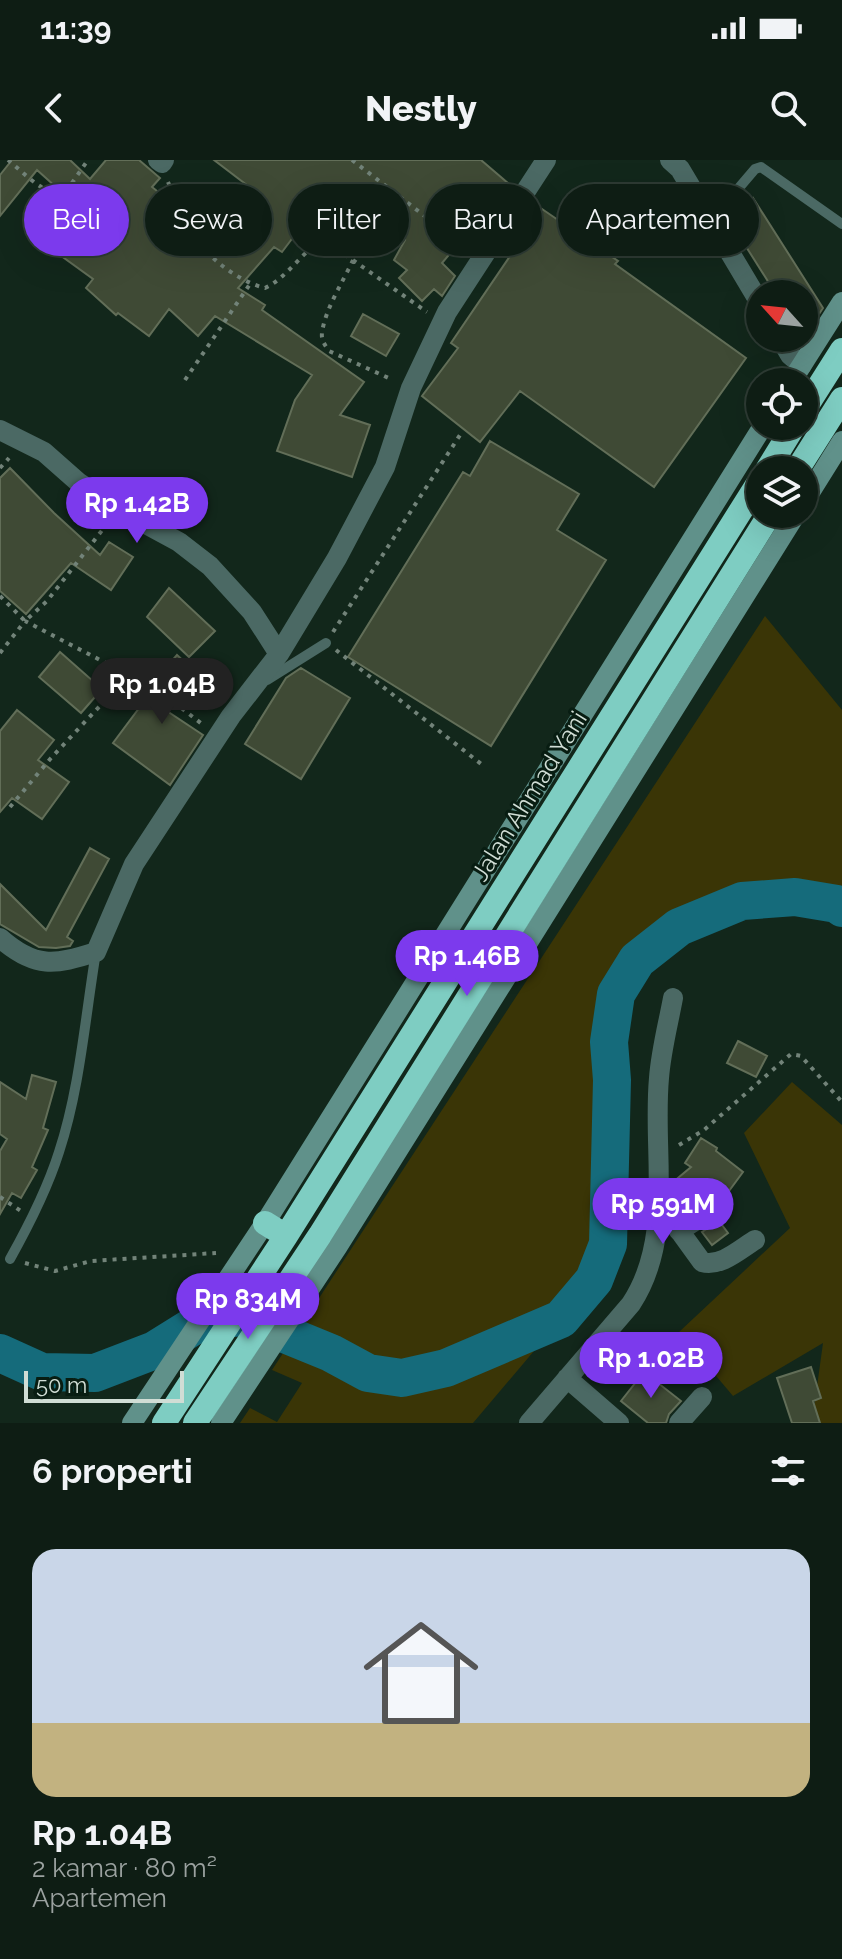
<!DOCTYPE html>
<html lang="id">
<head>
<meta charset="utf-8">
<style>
	body { margin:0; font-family:Raleway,sans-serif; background:#1c2a22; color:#f1f3f6; height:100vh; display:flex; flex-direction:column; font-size:30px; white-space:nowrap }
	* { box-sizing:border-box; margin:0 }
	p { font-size:26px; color:#9ba2a0 }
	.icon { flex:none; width:44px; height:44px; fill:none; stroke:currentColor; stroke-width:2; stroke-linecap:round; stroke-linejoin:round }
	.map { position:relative; height:1263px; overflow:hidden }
	.panel { display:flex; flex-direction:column; background:#0e1d14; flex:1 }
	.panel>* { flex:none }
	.top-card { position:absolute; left:24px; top:24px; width:794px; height:72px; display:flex; gap:16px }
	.needle { width:52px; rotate:297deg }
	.buttons { position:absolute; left:746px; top:120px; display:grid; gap:16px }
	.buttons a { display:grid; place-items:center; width:72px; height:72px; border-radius:50%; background:#0e1d14; box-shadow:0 8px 32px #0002,0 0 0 2px #2e3b34; font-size:40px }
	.scale { position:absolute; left:24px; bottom:20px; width:160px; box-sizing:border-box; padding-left:8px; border:4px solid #d0ddd5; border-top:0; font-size:22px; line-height:28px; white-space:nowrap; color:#d0ddd5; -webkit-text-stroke:6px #081d12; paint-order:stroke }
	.price { position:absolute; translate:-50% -68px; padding:0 18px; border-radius:28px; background:#7c3aed; color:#fff; font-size:26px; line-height:52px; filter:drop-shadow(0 2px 4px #0008) }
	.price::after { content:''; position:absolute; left:50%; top:48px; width:24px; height:18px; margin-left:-12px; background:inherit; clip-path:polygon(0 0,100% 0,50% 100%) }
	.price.selected { background:#222; color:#fff }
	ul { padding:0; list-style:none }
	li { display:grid; align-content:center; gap:16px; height:424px; padding:0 32px }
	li+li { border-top:2px solid #2e3b34 }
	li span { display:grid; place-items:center; height:248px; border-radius:24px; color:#555 }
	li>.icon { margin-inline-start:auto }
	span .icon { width:144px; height:144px; fill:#fffc; stroke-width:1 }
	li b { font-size:34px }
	h2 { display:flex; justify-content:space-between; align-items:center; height:96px; padding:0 32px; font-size:34px }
	.chip { padding:0 28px; border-radius:36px; background:#0e1d14; box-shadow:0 8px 32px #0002,0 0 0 2px #2e3b34; font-size:28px; line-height:72px }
	.chip.selected { background:#7c3aed; color:#fff }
	.status { display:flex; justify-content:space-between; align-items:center; height:56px; padding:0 40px; background:#0e1d14; direction:ltr }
	.status svg { height:22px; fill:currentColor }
	header { display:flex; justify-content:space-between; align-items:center; height:104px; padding:0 32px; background:#0e1d14; font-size:36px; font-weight:800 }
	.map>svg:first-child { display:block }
	.green { fill:#3a3506 }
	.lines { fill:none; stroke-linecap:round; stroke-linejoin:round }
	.river { stroke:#156b7b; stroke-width:38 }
	.building { fill:#3f4a35; stroke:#626e58; stroke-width:2 }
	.path { stroke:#728379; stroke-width:4; stroke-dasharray:4 6; stroke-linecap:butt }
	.lane { stroke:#4b6964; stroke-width:10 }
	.street { stroke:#4b6964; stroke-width:20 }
	.secondary { stroke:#60918a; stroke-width:20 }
	.highway { stroke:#7ecdc2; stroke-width:24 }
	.labels { text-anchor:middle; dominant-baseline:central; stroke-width:6; stroke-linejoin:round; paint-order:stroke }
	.street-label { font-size:24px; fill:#d0ddd5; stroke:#081d12 }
</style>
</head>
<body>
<div class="status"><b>11:39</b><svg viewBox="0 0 49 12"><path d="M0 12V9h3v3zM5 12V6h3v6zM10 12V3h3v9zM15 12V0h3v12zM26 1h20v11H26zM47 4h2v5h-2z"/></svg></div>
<header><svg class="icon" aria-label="back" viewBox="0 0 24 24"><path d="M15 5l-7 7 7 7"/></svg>Nestly<svg class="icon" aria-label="search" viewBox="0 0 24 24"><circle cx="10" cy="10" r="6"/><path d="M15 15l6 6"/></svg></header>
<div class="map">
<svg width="842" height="1263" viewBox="0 0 842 1263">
	<rect width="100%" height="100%" fill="#12271b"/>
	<path class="green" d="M 765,456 L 842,550 L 842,755 L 795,737 L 742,741 L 616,834 L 609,882 L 612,920 L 611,1022 L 561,1159 L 473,1263 L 240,1263 L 250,1248 L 277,1262 L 302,1223 L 272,1210 Z
		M 792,922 L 842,965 L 842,1263 L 812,1263 L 823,1183 L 733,1236 L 679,1172 L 790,1068 L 744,973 Z"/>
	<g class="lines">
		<path class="river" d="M 0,1193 L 42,1212 L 95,1213 L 155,1190 L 200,1162 L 243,1157 L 331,1193 L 368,1213 L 402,1218 L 446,1208 L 561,1159 L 594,1120 L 608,1084 L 612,920 L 609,882 L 616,834 L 637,800 L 679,767 L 742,741 L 795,737 L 837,744 L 842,748"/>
	</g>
	<path class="building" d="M 12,0 L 70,0 L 90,19 L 106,0 L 139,0 L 160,18 L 152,27 L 173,44 L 152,70 L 176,91 L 219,45 L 231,56 L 252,29 L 214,0 L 481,0 L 509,24 L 442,103 L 455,116 L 442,136 L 434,129 L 422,141 L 399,118 L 407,110 L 394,100 L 405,80 L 381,66 L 365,92 L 328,70 L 310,55 L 282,92 L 274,87 L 238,128 L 265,145 L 262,150 L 364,222 L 340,255 L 370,265 L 352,317 L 277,291 L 295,240 L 312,215 L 215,156 L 198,176 L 169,149 L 149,176 L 118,153 L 116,155 L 86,128 L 93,119 L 53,90 L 78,56 L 71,50 L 76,45 L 37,10 L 0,56 L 0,15 Z
		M 753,38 L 823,148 L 811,166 L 804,171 L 804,134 L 776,134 L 726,55 Z
		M 542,49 L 618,101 L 615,104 L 746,198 L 654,327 L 520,231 L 480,282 L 422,236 L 458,188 L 451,183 Z
		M 363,154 L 399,174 L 386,196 L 351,176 Z
		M 490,281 L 579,334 L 557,370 L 606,400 L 491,586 L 348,497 L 463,312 L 470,316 Z
		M 10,308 L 54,353 L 100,395 L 109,382 L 133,397 L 111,430 L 71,403 L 26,454 L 0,431 L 0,318 Z
		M 169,428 L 215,471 L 189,497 L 147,457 Z
		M 60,492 L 102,529 L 81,553 L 39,517 Z
		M 177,495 L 199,515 L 167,551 L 203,575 L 170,625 L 113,583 L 157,524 L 154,521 Z
		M 301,508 L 350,538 L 301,619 L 245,584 L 286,518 Z
		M 17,550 L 54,580 L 38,600 L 69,622 L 42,659 L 12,638 L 0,652 L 0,571 Z
		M 90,688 L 109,699 L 67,777 L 73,781 L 70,786 L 56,788 L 39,787 L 0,764 L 0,724 L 46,770 Z
		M 738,881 L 767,896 L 756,917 L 727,903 Z
		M 32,915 L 56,922 L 43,968 L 48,970 L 32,1007 L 37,1010 L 21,1038 L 12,1033 L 0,1054 L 0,991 L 7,979 L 0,974 L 0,922 L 26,939 Z
		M 701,978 L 717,988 L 716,991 L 743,1012 L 726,1035 L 713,1035 L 684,1052 L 672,1036 L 672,1023 L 691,1007 L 685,1003 Z
		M 719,1061 L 728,1073 L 712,1085 L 702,1072 Z
		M 811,1207 L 821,1238 L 813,1241 L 820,1263 L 792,1263 L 777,1218 Z
		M 644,1212 L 681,1241 L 669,1254 L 666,1263 L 648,1263 L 621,1241 Z"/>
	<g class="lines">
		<path class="path" d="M 8,0 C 22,11 46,38 65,33 L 88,0
			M 352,0 L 465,87
			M 168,22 C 173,33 176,46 181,57 C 196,88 233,120 265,128 C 285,119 299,96 318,83 L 330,84 L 427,152
			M 353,100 C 343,122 325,149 322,173 C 321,180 325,185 329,191 L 393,220
			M 185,220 L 250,124
			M 0,308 L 9,298
			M 0,436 L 25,461 L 47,441 L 107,364
			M 333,472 L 460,275
			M 336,490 L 485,607
			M 0,493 L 25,461 L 129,515 L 171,540 L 202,564
			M 10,647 L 51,598 L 129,515
			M 679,985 L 704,970 L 791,894 L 801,896 L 842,942
			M 0,1037 L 21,1051
			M 25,1103 L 55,1111 L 91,1101 L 216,1093"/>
		<path class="lane" d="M 708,57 L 726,43 L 755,9 L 761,7 L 842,64
			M 267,520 L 326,483
			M 10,1099 C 29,1065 47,1030 59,992 C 80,928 85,858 96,792"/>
		<path class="street" d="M 158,0 L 162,3 L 164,0
			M 670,0 L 680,9 L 760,143
			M 780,178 L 790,195 L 802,205
			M 0,270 L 44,292 L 78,322 L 118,349 L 179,382 L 210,406 L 252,452 L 279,494
			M 0,778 C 35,809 55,805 96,792 L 134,704 L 231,556 L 279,494 L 337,398 L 385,307 L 411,228 L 447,152 L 546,0
			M 660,1044 L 702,1102 C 721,1107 739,1090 755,1080
			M 679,1071 L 719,1046
			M 567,1218 L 619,1263
			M 529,1263 L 631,1144 C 675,1077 652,993 659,918 C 661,891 668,865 673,838
			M 679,1263 L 702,1237"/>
		<path class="secondary" d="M 791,222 L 842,142
			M 804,342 L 842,281
			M 132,1263 L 265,1063 L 763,266
			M 221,1263 L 338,1086 L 796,354"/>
		<path class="highway" d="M 804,250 L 842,190
			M 767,310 L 794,266
			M 797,310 L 842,239
			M 265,1063 L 286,1076
			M 164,1263 L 286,1076 L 760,320
			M 195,1263 L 320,1075 L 770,354"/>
	</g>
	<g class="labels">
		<g class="street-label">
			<text transform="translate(529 636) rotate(-58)">Jalan Ahmad Yani</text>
		</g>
	</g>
</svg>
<div class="buttons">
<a><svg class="needle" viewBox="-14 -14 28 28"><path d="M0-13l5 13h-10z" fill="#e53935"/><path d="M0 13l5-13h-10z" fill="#9ba2a0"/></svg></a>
<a><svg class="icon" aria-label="locate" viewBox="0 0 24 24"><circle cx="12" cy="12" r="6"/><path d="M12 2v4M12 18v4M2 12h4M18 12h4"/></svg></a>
<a><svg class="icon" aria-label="layers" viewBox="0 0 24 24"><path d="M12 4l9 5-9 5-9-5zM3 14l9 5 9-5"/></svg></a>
</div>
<div class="scale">50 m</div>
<b class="price" style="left:137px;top:385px">Rp 1.42B</b>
<b class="price selected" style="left:162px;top:566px">Rp 1.04B</b>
<b class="price" style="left:467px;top:838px">Rp 1.46B</b>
<b class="price" style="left:663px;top:1086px">Rp 591M</b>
<b class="price" style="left:248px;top:1181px">Rp 834M</b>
<b class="price" style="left:651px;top:1240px">Rp 1.02B</b>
<div class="top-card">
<a class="chip selected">Beli</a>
<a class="chip">Sewa</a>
<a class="chip">Filter</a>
<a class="chip">Baru</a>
<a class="chip">Apartemen</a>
</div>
</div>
<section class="panel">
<h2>6 properti<svg class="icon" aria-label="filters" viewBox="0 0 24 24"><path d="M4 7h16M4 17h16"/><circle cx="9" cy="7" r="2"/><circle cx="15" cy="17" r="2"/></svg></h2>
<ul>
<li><span style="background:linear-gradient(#c9d6e8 70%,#c2b280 0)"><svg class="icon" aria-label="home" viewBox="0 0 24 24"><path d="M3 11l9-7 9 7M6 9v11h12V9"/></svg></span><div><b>Rp 1.04B</b><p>2 kamar · 80 m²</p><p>Apartemen</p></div></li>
</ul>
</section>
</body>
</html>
